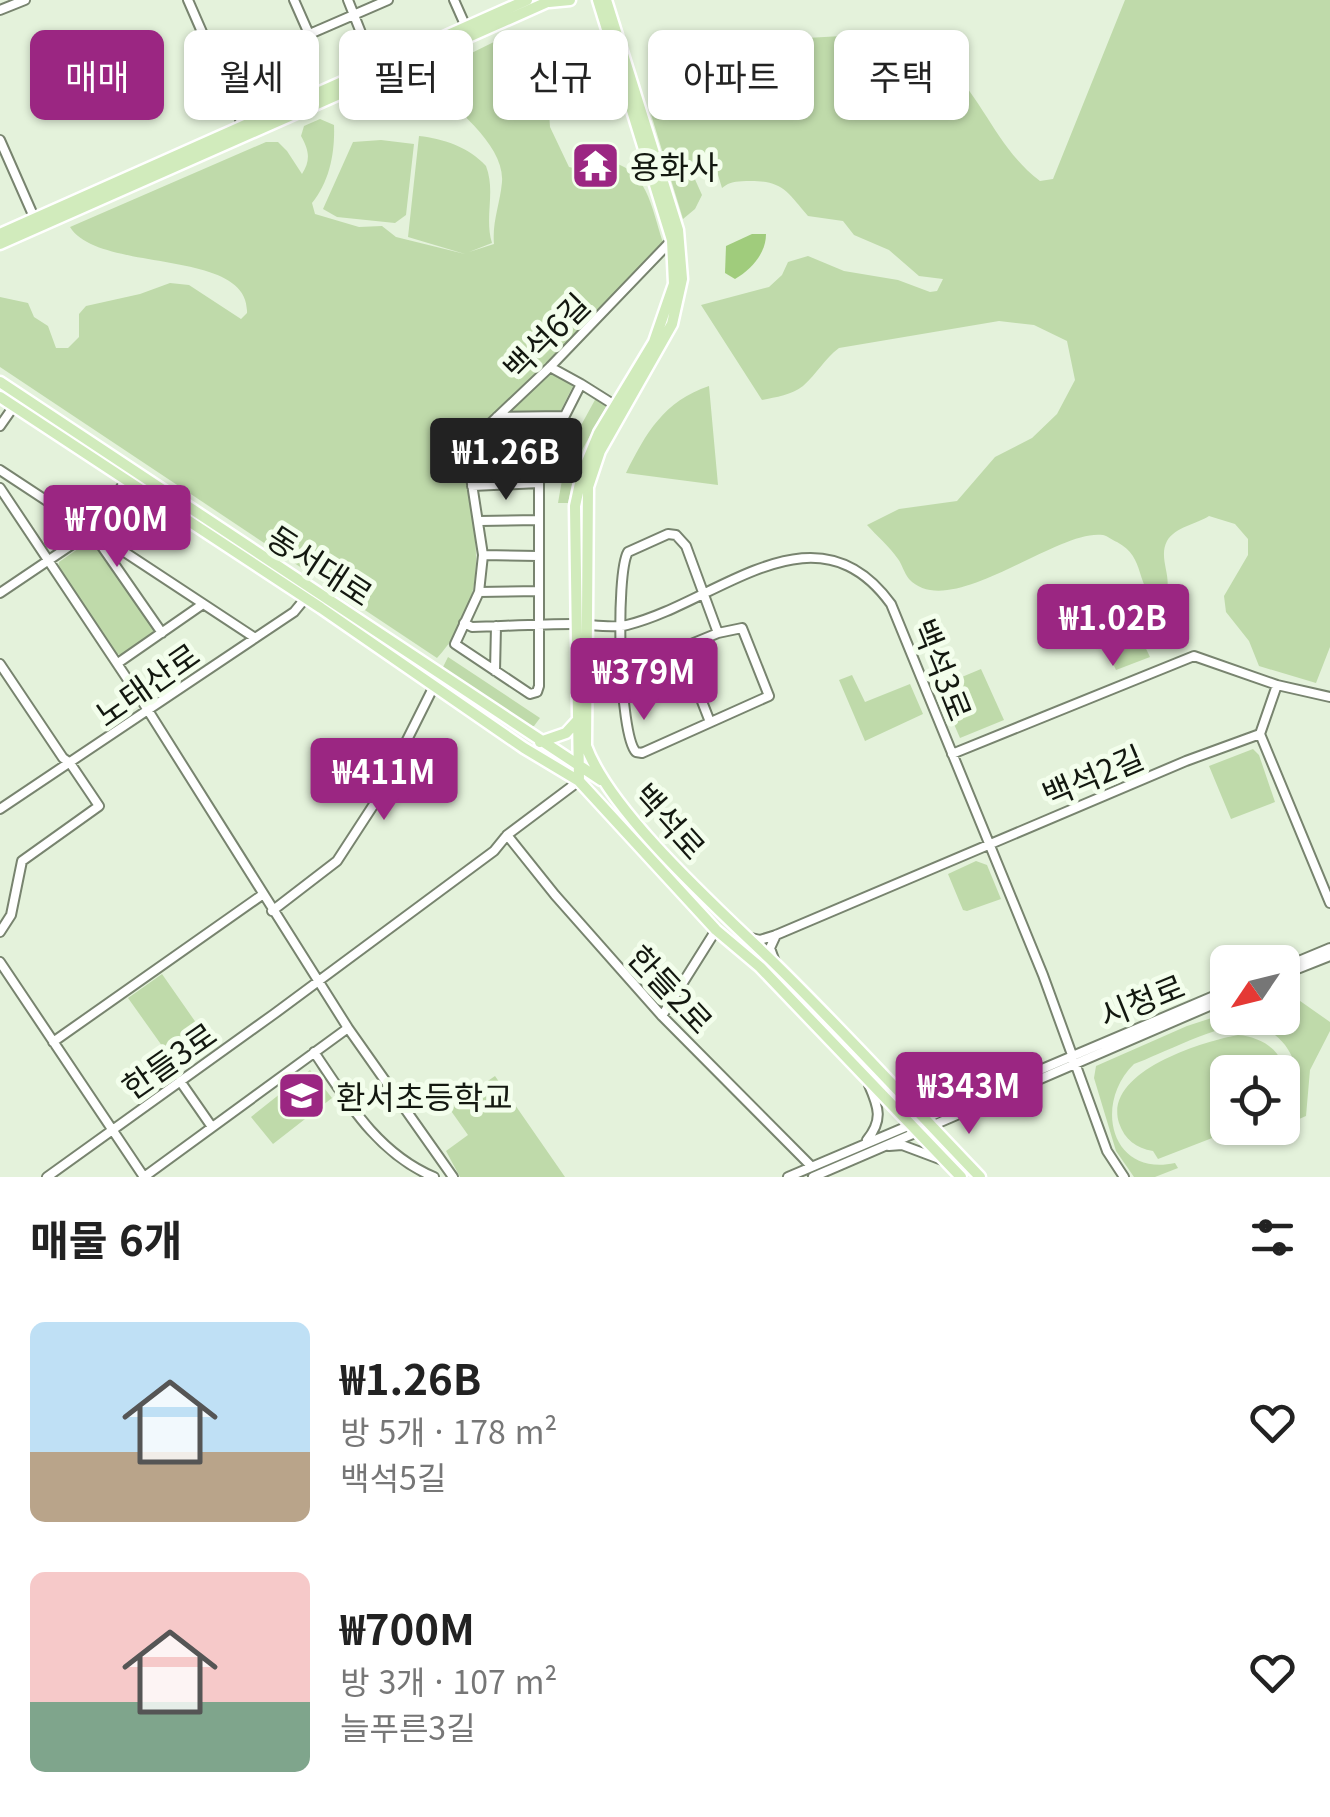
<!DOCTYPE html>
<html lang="ko">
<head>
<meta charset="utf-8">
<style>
	body { margin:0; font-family:Georgia,"Noto Sans KR",serif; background:#f2f2f2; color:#222; height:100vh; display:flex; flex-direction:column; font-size:38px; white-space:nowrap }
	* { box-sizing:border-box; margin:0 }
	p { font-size:32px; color:#767676 }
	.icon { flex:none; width:55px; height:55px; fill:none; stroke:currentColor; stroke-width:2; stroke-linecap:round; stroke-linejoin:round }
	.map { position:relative; height:1177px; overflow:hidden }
	.side { display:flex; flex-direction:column; background:#fff; flex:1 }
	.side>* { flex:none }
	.guide { position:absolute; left:30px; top:30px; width:1270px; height:90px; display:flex; gap:20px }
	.needle { width:65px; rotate:235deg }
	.buttons { position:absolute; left:1210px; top:945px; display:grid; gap:20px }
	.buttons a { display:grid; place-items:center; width:90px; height:90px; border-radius:15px; background:#fff; box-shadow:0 2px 8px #0004; font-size:50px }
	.price { position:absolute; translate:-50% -85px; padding:0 22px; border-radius:10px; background:#9b2682; color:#fff; font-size:32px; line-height:65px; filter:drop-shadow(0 2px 5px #0008) }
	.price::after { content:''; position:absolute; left:50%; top:60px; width:30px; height:22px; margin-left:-15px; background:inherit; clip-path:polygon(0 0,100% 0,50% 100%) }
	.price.current { background:#222; color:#fff }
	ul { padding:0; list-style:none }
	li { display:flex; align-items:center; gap:30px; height:250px; padding:0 30px }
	li span { display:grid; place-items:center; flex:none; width:280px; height:200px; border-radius:15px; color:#555 }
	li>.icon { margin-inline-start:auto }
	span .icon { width:120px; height:120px; fill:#fffc; stroke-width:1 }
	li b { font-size:42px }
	h2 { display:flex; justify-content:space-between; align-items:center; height:120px; padding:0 30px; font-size:42px }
	.chip { padding:0 35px; border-radius:15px; background:#fff; box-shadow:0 2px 8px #0004; font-size:35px; line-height:90px }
	.chip.current { background:#9b2682; color:#fff }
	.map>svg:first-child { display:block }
	.green { fill:#bfdaaa }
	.water { fill:#a0cc7c }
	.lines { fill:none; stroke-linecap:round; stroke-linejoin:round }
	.minor-casing { stroke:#78846f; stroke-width:12 }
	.major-casing { stroke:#fff; stroke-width:15 }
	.minor { stroke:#fff; stroke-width:8 }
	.major { stroke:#d1ebbc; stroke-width:10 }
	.labels { text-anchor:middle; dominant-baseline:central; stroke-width:10; stroke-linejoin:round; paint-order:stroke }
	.poi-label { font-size:32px; fill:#131810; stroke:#f3feec; text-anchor:start }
	.street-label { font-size:32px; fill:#131810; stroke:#f3feec }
</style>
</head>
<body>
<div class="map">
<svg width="1330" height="1177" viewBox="0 0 1330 1177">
	<rect width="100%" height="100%" fill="#e4f2db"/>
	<path class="green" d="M 1125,0 L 1330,0 L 1330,647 L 1316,683 L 1259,666 L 1249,641 L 1226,612 L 1224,596 L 1248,555 L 1248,539 L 1235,524 L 1209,516 C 1197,524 1175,527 1167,541 C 1156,562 1180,585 1158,601 C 1134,586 1147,558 1117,542 C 1112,540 1108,536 1103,535 C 1057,528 950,623 909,579 C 904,573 902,564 898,559 C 889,546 877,536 867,525 L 899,509 L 957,501 L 995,457 L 1032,438 L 1057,414 L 1075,380 L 1067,341 L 1034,325 L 999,321 L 839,348 C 824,359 817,374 803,386 C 792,395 776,397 762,400 L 701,305 L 769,287 L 782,275 L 788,262 L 808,256 L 844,271 L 898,280 L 930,292 L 937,291 L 943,279 L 919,276 L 889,250 L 854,235 L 843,221 L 808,216 C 786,190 782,180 746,181 C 735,182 731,181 722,188 L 715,165 L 709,159 L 697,158 L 689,166 L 702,195 L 695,209 L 683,219 L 650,111 L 669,106 L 672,71 L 714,73 L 752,41 L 860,35 C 879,70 878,75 868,113 C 875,120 881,119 889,114 L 887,87 L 899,59 L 922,66 L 945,63 C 983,98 998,150 1040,181 L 1053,179 Z
		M 504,37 L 530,40 L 547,83 L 550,127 L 569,167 L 586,171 L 599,160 C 647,164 650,203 663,242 L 546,366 L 471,436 L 461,457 C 476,531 494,596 437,658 L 0,367 L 0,297 L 28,303 L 34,317 L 48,326 L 56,348 L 68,348 L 79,337 L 79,314 L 86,306 L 140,294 L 170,283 L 189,285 L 241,319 L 247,313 C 250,247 99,274 70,227 L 266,142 L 278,142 L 287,151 L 302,174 C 311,160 309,150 301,136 L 304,126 L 320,119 L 334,125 C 335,152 330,181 312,203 L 315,214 L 359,227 L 382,226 L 396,237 L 465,254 L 408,237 L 419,136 C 444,139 469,147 486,166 C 496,192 484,217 492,243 L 469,252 L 494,244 C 492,222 500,204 502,182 C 505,144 453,108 430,82 L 431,73 Z
		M 381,140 L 414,144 L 406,215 L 395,223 L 337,217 L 323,209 L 353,142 Z
		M 551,371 L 570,380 L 573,386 L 559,414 L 512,414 L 514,404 Z
		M 709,386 L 718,485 L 626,473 C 646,433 664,401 709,386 Z
		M 596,398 L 606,407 L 577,459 L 568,503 L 558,503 L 567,451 Z
		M 88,542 L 95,542 L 154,628 L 154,633 L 123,655 L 116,654 L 58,568 L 59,562 Z
		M 1124,603 L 1150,657 L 1116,670 L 1090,616 Z
		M 448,657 L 540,718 L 534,726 L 528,726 L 442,669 Z
		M 981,669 L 1004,720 L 960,738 L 938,687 Z
		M 852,675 L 865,702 L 910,684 L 923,714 L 865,741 L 839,680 Z
		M 1253,749 L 1259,755 L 1275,802 L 1231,819 L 1209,766 Z
		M 976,861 L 987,865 L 1001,899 L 967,911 L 963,910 L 948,874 Z
		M 162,974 L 199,1027 L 165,1050 L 128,998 Z
		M 1283,989 L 1330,1022 L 1330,1031 L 1310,1070 L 1306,1116 L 1283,1126 C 1282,1107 1298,1094 1297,1074 C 1296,1064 1291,1053 1285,1045 C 1278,1036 1265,1026 1253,1024 C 1227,1020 1161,1054 1134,1064 C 1093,1104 1111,1177 1175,1163 L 1178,1168 L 1155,1177 L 1134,1177 L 1116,1151 L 1094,1078 L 1096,1066 L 1187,1026 L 1227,1013 L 1228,1018 L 1282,1018 Z
		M 1238,1035 C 1272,1038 1293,1062 1283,1095 L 1282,1072 L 1228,1072 L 1228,1128 L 1238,1128 L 1158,1159 L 1153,1151 C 1136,1148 1125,1140 1119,1123 C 1103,1072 1201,1042 1238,1035 Z
		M 310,1070 L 332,1098 L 273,1144 L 251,1117 Z
		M 495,1076 L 565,1177 L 460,1177 L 446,1151 L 468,1135 L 449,1108 Z"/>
	<path class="water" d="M 752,234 L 766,234 C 766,253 752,269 735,279 L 725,273 L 726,246 Z"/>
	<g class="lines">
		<defs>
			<path id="minor" d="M 188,0 L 243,126
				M 294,0 L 309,34
				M 348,0 L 375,68
				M 454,0 L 466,27
				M 0,10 L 25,0
				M 220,73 L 388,0
				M 0,140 L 37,224
				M 550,367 L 581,384
				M 616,406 L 581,384 L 548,449 L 539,483 L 539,686 L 537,692 L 530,694 L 455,644 L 479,592 L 483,555 L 468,458 L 476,437 L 550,367 L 672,240
				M 497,417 L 564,416
				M 0,426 L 14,406
				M 470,451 L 548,449
				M 0,470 L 255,638
				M 472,486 L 539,483
				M 0,488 L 144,704 L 348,1028 L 453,1177
				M 480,521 L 538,520
				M 668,534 L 676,535 L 686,546 L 718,633 L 742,628 L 769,696 L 642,753 L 636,752 C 619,735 615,574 628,552 Z
				M 94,535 L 162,633
				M 483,555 L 538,556
				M 479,592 L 539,591
				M 0,593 L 92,531 L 126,480
				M 464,623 L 472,627 C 506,626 539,624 573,624 C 590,624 611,629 627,625 C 717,603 815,499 891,604 L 1043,975 L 1107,1151 L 1124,1177
				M 682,650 L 710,722
				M 118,663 L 203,604
				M 0,664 L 63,758 L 70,763 L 99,806 L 22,861 L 11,915 L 0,932
				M 495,671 L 496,626
				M 623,672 L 718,633
				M 1260,734 L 1277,685
				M 952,754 L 1194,656 L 1277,685 L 1330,697
				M 0,809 L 294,612 L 308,595
				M 507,835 L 555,895 L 662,1016 L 811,1166
				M 272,911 L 337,861 L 378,798 L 434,686
				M 747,937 L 760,940 L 776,935 L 1186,761 L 1260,734 L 1330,903
				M 0,962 L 144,1177 L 348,1028
				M 775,962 L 770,948 L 776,935
				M 1282,968 L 1330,948
				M 1282,975 L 1330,956
				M 662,1016 L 716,930
				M 53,1042 L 262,895
				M 314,1052 C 347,1101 377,1153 434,1177
				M 180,1081 L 212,1127
				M 867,1140 C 883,1120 879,1108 869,1085
				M 889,1146 L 902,1145 L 942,1160
				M 47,1177 L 274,1014 L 494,851 L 507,835 L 579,781
				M 788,1177 L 1228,990
				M 813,1177 L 1228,998"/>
			<path id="major" d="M 606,0 L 678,230 L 682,279 L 672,324 L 600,451 L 588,487 L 586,746 C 610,812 716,907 769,958 C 841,1028 910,1104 980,1177
				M 549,2 L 570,0
				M 0,234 L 527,0
				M 0,244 L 552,0
				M 0,382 L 601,780
				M 0,397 L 321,608 L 524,748 L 579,781 L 716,930 L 760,967 L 961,1177
				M 540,742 L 566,733 L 577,721
				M 579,781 L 575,506 L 582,474 L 599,433 L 654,342 L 674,284 L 672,240 L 598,0"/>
		</defs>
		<use href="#minor" class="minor-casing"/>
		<use href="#major" class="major-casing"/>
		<use href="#minor" class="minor"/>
		<use href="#major" class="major"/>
	</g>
	<defs>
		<symbol id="temple-square" viewBox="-11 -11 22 22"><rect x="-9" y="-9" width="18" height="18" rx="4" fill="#9b2682" stroke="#f3feec"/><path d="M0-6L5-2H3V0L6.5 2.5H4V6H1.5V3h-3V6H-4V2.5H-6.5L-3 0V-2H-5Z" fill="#fff"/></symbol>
		<symbol id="school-square" viewBox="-11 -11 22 22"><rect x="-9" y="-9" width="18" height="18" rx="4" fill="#9b2682" stroke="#f3feec"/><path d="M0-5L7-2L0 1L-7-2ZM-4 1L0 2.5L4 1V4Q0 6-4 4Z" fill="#fff"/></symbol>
	</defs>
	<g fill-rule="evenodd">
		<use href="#temple-square" x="568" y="138" width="55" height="55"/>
		<use href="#school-square" x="274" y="1068" width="55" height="55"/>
	</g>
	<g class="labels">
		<g class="poi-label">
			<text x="630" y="165">용화사</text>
			<text x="336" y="1095">환서초등학교</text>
		</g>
		<g class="street-label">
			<text transform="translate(545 335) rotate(-45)">백석6길</text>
			<text transform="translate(321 564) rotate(33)">동서대로</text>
			<text transform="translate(944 669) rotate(68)">백석3로</text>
			<text transform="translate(146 683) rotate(-35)">노태산로</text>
			<text transform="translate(1092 774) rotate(-23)">백석2길</text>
			<text transform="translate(671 820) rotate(48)">백석로</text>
			<text transform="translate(672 988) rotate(47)">한들2로</text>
			<text transform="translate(1141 999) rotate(-22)">시청로</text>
			<text transform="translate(168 1059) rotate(-35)">한들3로</text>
		</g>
	</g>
</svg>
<div class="buttons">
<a><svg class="needle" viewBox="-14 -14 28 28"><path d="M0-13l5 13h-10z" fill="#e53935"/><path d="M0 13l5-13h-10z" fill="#767676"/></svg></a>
<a><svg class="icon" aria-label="locate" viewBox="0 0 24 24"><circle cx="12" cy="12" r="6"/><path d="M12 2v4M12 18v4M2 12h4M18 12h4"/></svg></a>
</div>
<b class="price current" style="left:506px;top:503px">₩1.26B</b>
<b class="price" style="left:117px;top:570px">₩700M</b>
<b class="price" style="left:1113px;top:669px">₩1.02B</b>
<b class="price" style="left:644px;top:723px">₩379M</b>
<b class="price" style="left:384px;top:823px">₩411M</b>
<b class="price" style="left:969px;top:1137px">₩343M</b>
<div class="guide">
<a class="chip current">매매</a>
<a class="chip">월세</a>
<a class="chip">필터</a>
<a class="chip">신규</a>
<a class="chip">아파트</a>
<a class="chip">주택</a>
</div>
</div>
<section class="side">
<h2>매물 6개<svg class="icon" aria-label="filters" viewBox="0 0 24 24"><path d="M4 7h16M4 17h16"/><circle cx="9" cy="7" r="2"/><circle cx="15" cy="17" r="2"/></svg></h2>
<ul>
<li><span style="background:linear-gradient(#bfe0f5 65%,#b9a48a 0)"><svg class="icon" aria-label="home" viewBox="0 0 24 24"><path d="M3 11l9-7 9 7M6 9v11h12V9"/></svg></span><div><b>₩1.26B</b><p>방 5개 · 178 m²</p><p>백석5길</p></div><svg class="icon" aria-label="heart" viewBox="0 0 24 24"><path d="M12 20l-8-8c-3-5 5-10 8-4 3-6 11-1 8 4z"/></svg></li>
<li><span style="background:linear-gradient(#f6c9c9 65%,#7fa58c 0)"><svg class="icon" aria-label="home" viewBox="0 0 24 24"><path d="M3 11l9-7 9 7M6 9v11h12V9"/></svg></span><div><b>₩700M</b><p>방 3개 · 107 m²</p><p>늘푸른3길</p></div><svg class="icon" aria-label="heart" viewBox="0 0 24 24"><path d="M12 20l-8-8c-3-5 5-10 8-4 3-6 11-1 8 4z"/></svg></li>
</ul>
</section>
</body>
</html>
